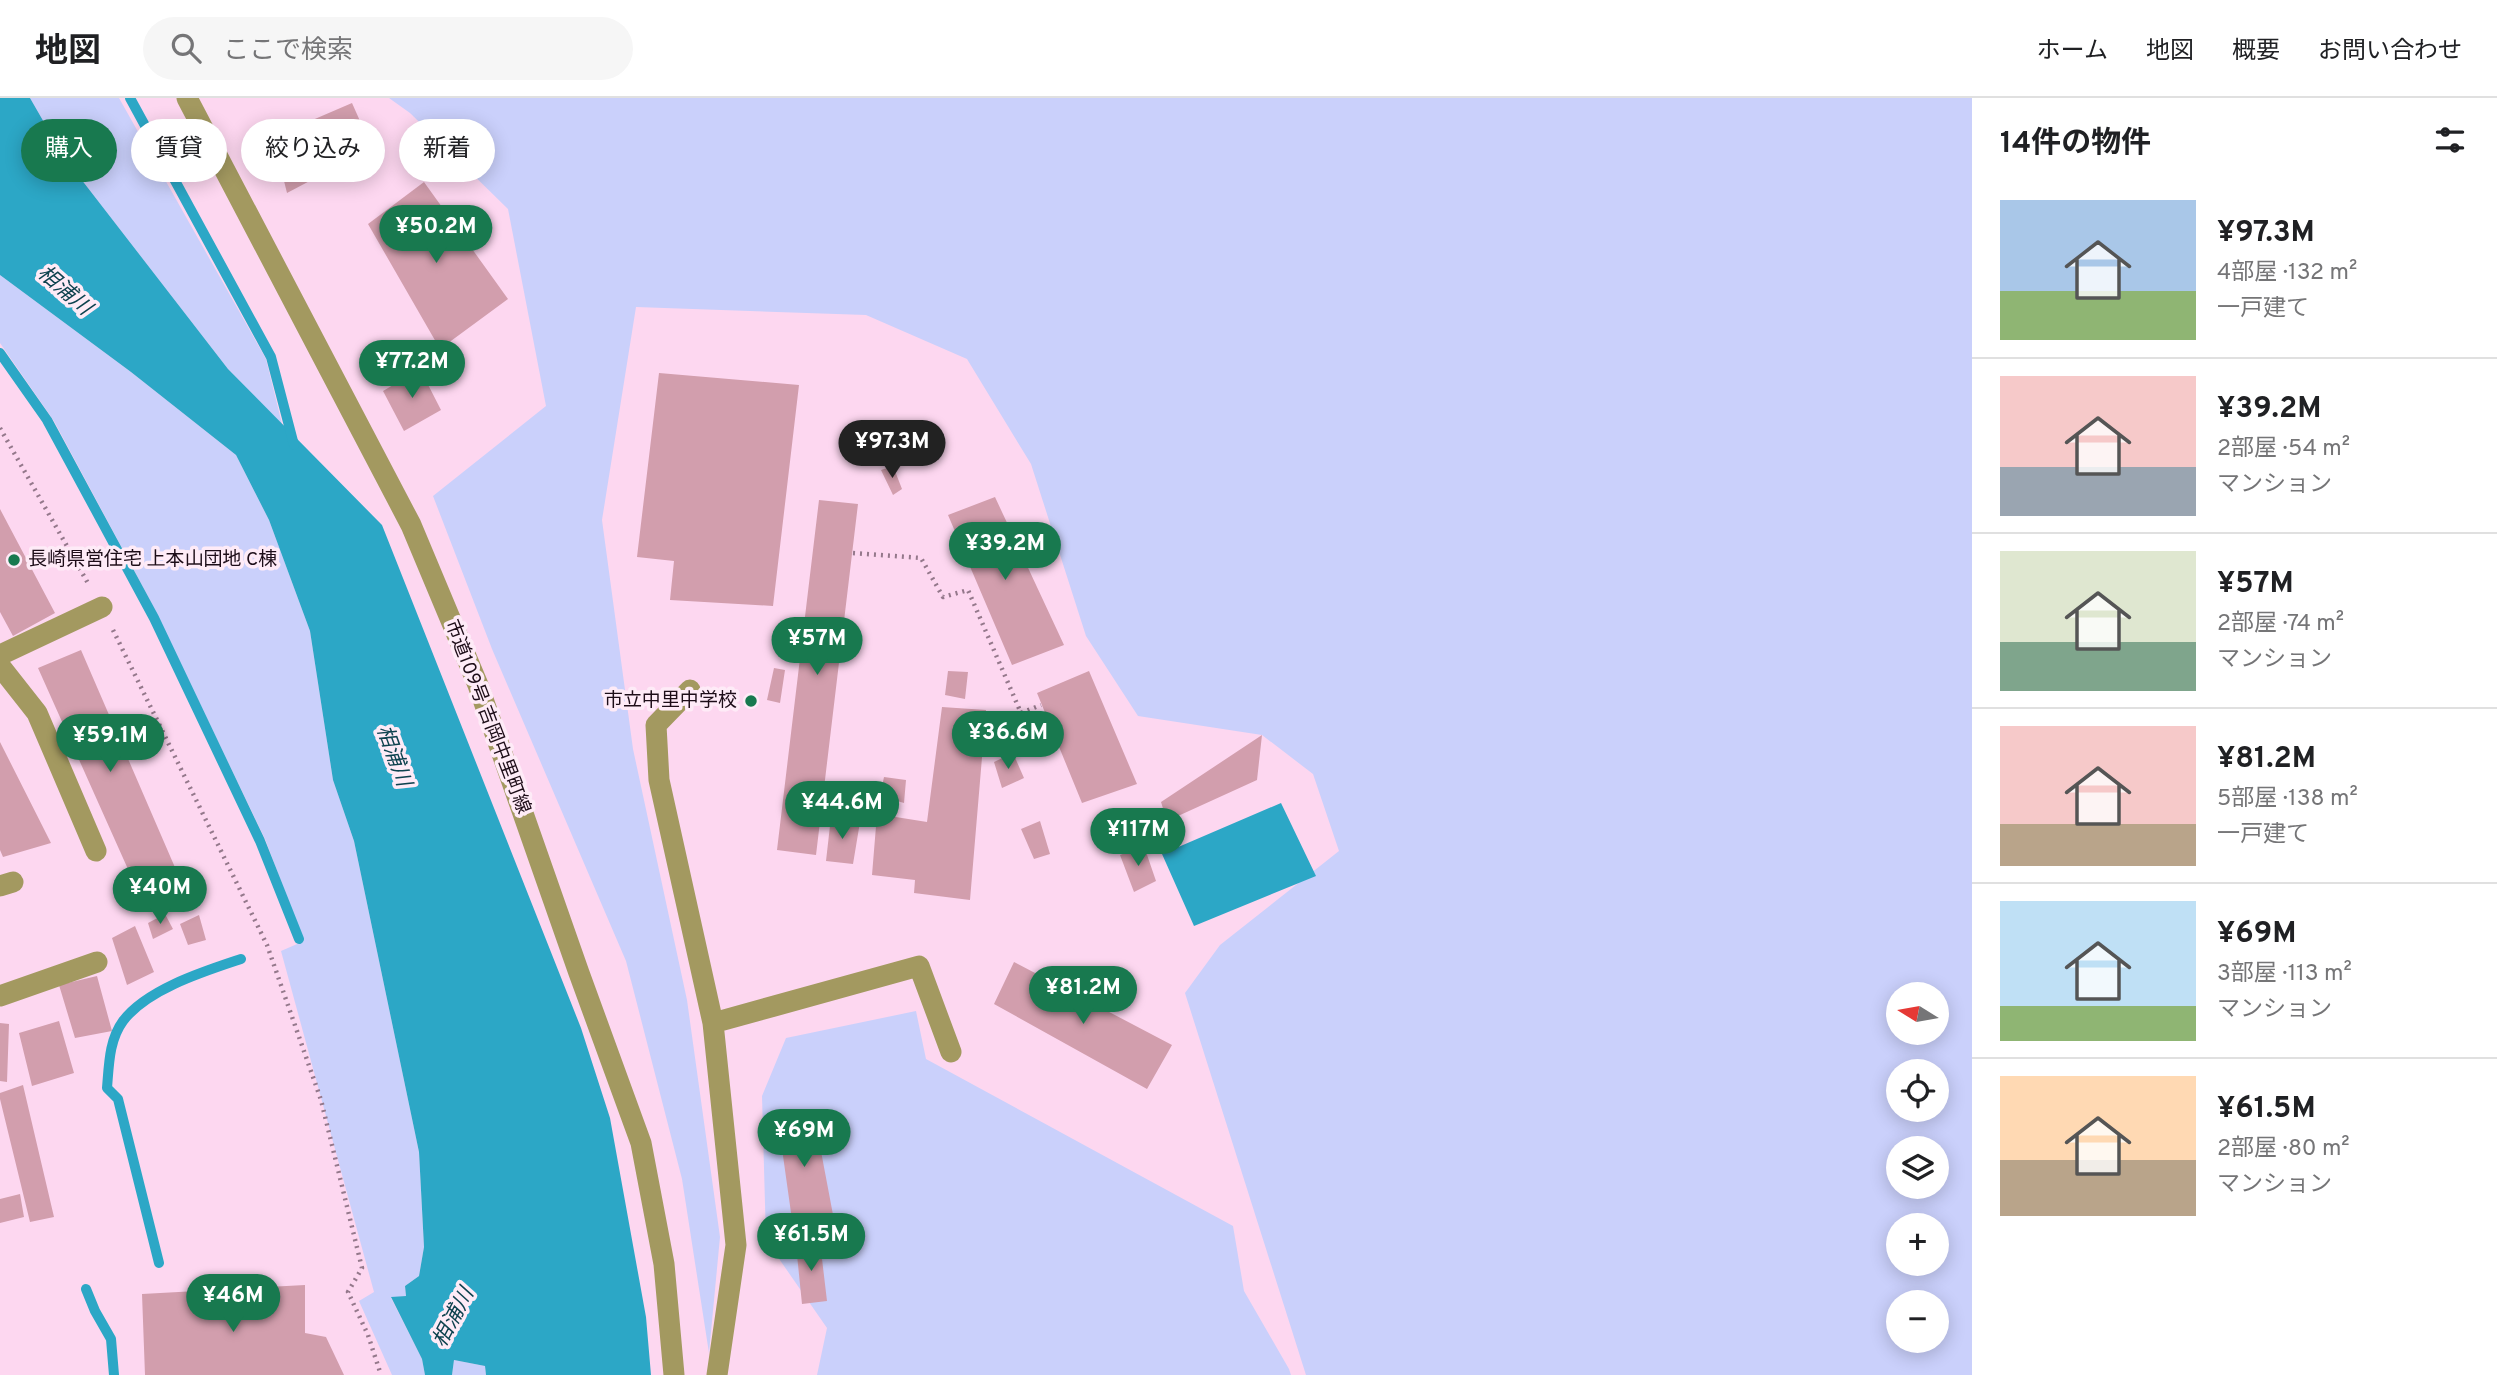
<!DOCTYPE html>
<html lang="ja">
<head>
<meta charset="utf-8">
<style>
	body { margin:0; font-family:Overpass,"Noto Sans JP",sans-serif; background:#f6f6f6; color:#202124; height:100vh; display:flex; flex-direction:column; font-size:26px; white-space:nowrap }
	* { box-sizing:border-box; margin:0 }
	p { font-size:23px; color:#757577 }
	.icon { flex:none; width:38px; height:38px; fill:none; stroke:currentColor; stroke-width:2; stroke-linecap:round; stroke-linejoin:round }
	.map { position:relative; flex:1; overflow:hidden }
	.details { display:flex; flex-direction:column; background:#fff; width:525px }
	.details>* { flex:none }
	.hud { position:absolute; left:21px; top:21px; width:665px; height:63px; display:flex; gap:14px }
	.needle { width:46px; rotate:281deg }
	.controls { position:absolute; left:1886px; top:884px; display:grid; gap:14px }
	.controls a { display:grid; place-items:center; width:63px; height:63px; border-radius:50%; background:#fff; box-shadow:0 4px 18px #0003; font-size:35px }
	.price { position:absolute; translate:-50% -60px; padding:0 16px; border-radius:24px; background:#18794f; color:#fff; font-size:23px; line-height:46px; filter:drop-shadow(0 2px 4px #0008) }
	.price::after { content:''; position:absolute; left:50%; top:42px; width:21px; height:16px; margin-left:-10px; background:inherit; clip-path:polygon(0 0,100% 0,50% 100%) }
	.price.current { background:#222; color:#fff }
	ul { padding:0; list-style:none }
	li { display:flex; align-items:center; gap:21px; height:175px; padding:0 28px }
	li+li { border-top:2px solid #e0e0e0 }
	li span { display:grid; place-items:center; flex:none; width:196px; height:140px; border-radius:0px; color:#555 }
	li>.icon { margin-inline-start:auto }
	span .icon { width:84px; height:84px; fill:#fffc; stroke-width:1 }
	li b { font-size:30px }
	h2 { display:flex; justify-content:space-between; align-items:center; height:84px; padding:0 28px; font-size:30px }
	.chip { padding:0 24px; border-radius:32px; background:#fff; box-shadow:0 4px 18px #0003; font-size:24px; line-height:63px }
	.chip.current { background:#18794f; color:#fff }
	header { display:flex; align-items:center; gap:42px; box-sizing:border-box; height:98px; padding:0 35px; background:#fff; border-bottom:2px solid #e0e0e0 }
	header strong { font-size:33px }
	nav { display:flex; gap:38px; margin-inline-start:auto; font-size:24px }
	.search { width:490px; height:63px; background:#f6f6f6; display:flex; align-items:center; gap:18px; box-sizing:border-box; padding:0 24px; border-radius:38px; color:#757577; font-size:26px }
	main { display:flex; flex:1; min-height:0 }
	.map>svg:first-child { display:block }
	.green { fill:#cad0fb; fill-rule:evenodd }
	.water { fill:#2ca7c6 }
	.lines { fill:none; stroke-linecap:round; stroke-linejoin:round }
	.stream { stroke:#2ca7c6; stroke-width:10 }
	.building { fill:#d29ead }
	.path { stroke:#94788b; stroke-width:4.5; stroke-dasharray:2 5; stroke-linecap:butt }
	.minor { stroke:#a39960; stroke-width:21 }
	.poi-dot { fill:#18794f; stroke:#feebf7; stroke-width:2.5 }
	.labels { text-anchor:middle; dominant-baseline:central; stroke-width:7; stroke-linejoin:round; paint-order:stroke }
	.poi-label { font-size:19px; fill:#1d0d18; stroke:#feebf7; text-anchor:start }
	.street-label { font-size:19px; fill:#1d0d18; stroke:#feebf7 }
	.water-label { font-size:21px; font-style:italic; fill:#0e424f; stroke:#feebf7 }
</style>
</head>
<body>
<header>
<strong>地図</strong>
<div class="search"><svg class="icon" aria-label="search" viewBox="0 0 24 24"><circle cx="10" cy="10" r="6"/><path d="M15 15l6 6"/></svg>ここで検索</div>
<nav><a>ホーム</a><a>地図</a><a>概要</a><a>お問い合わせ</a></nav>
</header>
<main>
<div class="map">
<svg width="1972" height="1277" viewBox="0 0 1972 1277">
	<rect width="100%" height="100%" fill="#fdd7f0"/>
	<path class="green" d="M 30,0 L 119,0 L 266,261 L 282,326 L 228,271 L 64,59 Z
		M 389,0 L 1972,0 L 1972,1277 L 1306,1277 L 1185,895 L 1220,847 L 1339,753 L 1313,676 L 1262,637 L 1138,618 L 1086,538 L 1031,366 L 967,261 L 866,217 L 636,209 L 602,422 L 633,651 L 687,902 L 720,1139 L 709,1255 L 682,1081 L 626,863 L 492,551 L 433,398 L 546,308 L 508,111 L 410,15 ZM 1899,896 L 1937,896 L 1937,934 L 1899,934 ZM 1899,973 L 1937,973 L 1937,1012 L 1899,1012 ZM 1899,1050 L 1937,1050 L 1937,1088 L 1899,1088 ZM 1899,1127 L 1937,1127 L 1937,1166 L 1899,1166 ZM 1899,1204 L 1937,1204 L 1937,1242 L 1899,1242 Z
		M 0,177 L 131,274 L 236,357 L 269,422 L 310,533 L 333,682 L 354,743 L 419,1054 L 424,1149 L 419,1178 L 405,1188 L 406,1198 L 391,1200 L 422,1261 L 425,1277 L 392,1277 L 359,1203 L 374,1194 L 281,853 L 304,843 L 265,741 L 151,504 L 54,323 L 0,245 Z
		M 916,913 L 926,961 L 1233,1128 L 1244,1193 L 1289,1271 L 1291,1277 L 817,1277 L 827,1230 L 766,1142 L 762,998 L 786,940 Z
		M 454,1262 L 485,1268 L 486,1277 L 452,1277 Z"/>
	<path class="water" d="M 0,0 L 30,0 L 64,59 L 228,271 L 382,427 L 581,930 L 610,1020 L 646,1219 L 651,1277 L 486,1277 L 485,1268 L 454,1262 L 452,1277 L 425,1277 L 422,1261 L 391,1199 L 406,1198 L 405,1188 L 419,1178 L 424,1149 L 419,1054 L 354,743 L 333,682 L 310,533 L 269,422 L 236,357 L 131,274 L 0,177 Z
		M 1281,705 L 1316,778 L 1194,828 L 1162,756 Z"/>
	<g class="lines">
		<path class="stream" d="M 130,0 L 271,259 L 294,347
			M 0,255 L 47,322 L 154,520 L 260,743 L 299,841
			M 159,1165 L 118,1001 L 107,990 C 109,967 109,942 123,923 C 147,891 205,873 241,861
			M 86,1191 L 95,1213 L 111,1241 L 114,1277"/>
	</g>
	<path class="building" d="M 352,5 L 372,50 L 287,95 L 273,39 Z
		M 424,84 L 508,201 L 440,251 L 368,126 Z
		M 420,271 L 441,312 L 404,333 L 383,293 Z
		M 659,275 L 799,287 L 773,508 L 670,502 L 674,463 L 637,459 Z
		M 893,368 L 902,391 L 893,397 L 881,372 Z
		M 995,399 L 1064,547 L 1012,567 L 948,417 Z
		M 819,402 L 858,406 L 816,757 L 777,752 Z
		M 0,411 L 55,515 L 13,538 L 0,514 Z
		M 81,552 L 183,788 L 140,798 L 38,570 Z
		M 774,570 L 785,572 L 780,605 L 767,602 Z
		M 948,573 L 968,574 L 965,601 L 945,597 Z
		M 1089,573 L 1137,686 L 1082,705 L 1037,595 Z
		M 942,609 L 986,612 L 970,802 L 914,795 L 915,782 L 872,777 L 877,716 L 927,724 Z
		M 1262,637 L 1257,682 L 1167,723 L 1161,704 Z
		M 0,644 L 51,745 L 3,759 L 0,752 Z
		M 1013,655 L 1024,680 L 1002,690 L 994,664 Z
		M 884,679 L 906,682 L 904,705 L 880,698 Z
		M 831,719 L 860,724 L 853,766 L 826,763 Z
		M 1040,723 L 1050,756 L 1034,761 L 1021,731 Z
		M 1144,748 L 1156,783 L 1134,794 L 1120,757 Z
		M 165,816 L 173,831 L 153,841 L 148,825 Z
		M 199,817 L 206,842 L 188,847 L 180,826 Z
		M 135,828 L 154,874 L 127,887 L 112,840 Z
		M 1014,864 L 1172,947 L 1147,991 L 994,906 Z
		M 97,878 L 112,933 L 75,940 L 59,887 Z
		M 59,923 L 74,975 L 32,988 L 19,935 Z
		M 0,925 L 9,926 L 7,984 L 0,983 Z
		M 23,987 L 54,1119 L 30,1124 L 0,1001 L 0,995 Z
		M 813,1011 L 834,1122 L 793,1129 L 777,1015 Z
		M 20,1096 L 24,1119 L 0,1125 L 0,1101 Z
		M 820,1144 L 827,1203 L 802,1206 L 796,1147 Z
		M 305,1187 L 305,1235 L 326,1239 L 344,1277 L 145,1277 L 142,1196 Z"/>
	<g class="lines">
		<path class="path" d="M 0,330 L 89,487
			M 853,455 L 921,460 L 943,499 L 968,492 L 1021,615 L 1041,607
			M 113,532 L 267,847 L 321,1002 L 362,1170 L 348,1194 L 368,1237 L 381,1277"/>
		<path class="minor" d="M 187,0 L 411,427 L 478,587 L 579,875 L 641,1045 L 664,1166 L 674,1277
			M 0,557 L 102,509
			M 0,568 L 37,615 L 96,753
			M 690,592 L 656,627 L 659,682 L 713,925 L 736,1147 L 717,1277
			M 0,788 L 13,784
			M 0,898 L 97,864
			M 713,925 L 919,868 L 951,954"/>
	</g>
	<g class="poi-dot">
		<circle cx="14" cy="462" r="7"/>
		<circle cx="751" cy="603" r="7"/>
	</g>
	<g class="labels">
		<g class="poi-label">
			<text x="28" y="462">長崎県営住宅 上本山団地 C棟</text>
			<text x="737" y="603" text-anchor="end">市立中里中学校</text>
		</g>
		<g class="street-label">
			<text transform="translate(487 619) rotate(69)">市道109号 吉岡中里町線</text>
		</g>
		<g class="water-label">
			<text transform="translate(64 193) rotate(41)">相浦川</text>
			<text transform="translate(393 658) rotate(70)">相浦川</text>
			<text transform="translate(454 1220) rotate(-62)">相浦川</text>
		</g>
	</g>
</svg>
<div class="controls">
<a><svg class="needle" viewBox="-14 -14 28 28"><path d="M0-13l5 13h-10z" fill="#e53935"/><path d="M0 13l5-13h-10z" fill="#757577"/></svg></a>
<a><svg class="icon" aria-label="locate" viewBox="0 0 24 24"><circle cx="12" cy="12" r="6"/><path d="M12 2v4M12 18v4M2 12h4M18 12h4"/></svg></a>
<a><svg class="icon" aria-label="layers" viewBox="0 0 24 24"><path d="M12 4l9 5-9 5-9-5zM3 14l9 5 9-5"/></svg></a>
<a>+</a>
<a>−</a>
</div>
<b class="price" style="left:436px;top:167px">¥50.2M</b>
<b class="price" style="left:412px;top:302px">¥77.2M</b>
<b class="price current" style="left:892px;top:382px">¥97.3M</b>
<b class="price" style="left:1005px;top:484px">¥39.2M</b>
<b class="price" style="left:817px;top:579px">¥57M</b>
<b class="price" style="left:1008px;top:673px">¥36.6M</b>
<b class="price" style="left:110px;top:676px">¥59.1M</b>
<b class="price" style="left:842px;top:743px">¥44.6M</b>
<b class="price" style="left:1138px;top:770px">¥117M</b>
<b class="price" style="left:160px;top:828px">¥40M</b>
<b class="price" style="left:1083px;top:928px">¥81.2M</b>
<b class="price" style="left:804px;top:1071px">¥69M</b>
<b class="price" style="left:811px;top:1175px">¥61.5M</b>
<b class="price" style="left:233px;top:1236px">¥46M</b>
<div class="hud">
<a class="chip current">購入</a>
<a class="chip">賃貸</a>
<a class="chip">絞り込み</a>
<a class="chip">新着</a>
</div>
</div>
<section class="details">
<h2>14件の物件<svg class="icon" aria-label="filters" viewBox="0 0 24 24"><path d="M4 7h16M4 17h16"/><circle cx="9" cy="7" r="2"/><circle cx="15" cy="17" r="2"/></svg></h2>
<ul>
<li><span style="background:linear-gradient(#a9c7e8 65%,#8fb573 0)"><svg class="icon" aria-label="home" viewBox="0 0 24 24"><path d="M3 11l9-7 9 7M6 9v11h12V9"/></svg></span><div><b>¥97.3M</b><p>4部屋 · 132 m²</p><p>一戸建て</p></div></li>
<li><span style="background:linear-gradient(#f6c9c9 65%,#9aa5b1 0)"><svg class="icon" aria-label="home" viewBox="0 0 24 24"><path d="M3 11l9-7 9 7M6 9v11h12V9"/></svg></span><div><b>¥39.2M</b><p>2部屋 · 54 m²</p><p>マンション</p></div></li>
<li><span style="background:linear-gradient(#dfe7d0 65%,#7fa58c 0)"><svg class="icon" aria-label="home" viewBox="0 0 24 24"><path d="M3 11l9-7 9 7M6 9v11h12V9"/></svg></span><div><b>¥57M</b><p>2部屋 · 74 m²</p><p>マンション</p></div></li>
<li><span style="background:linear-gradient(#f6c9c9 70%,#b9a48a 0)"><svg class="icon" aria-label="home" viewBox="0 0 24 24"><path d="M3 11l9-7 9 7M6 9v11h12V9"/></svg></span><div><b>¥81.2M</b><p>5部屋 · 138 m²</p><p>一戸建て</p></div></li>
<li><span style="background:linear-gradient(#bfe0f5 75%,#8fb573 0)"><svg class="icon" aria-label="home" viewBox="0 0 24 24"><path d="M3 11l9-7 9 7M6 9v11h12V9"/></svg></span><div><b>¥69M</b><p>3部屋 · 113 m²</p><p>マンション</p></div></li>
<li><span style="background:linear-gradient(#ffd9b3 60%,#b9a48a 0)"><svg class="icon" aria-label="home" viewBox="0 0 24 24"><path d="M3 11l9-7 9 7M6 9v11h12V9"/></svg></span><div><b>¥61.5M</b><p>2部屋 · 80 m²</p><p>マンション</p></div></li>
</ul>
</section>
</main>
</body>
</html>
